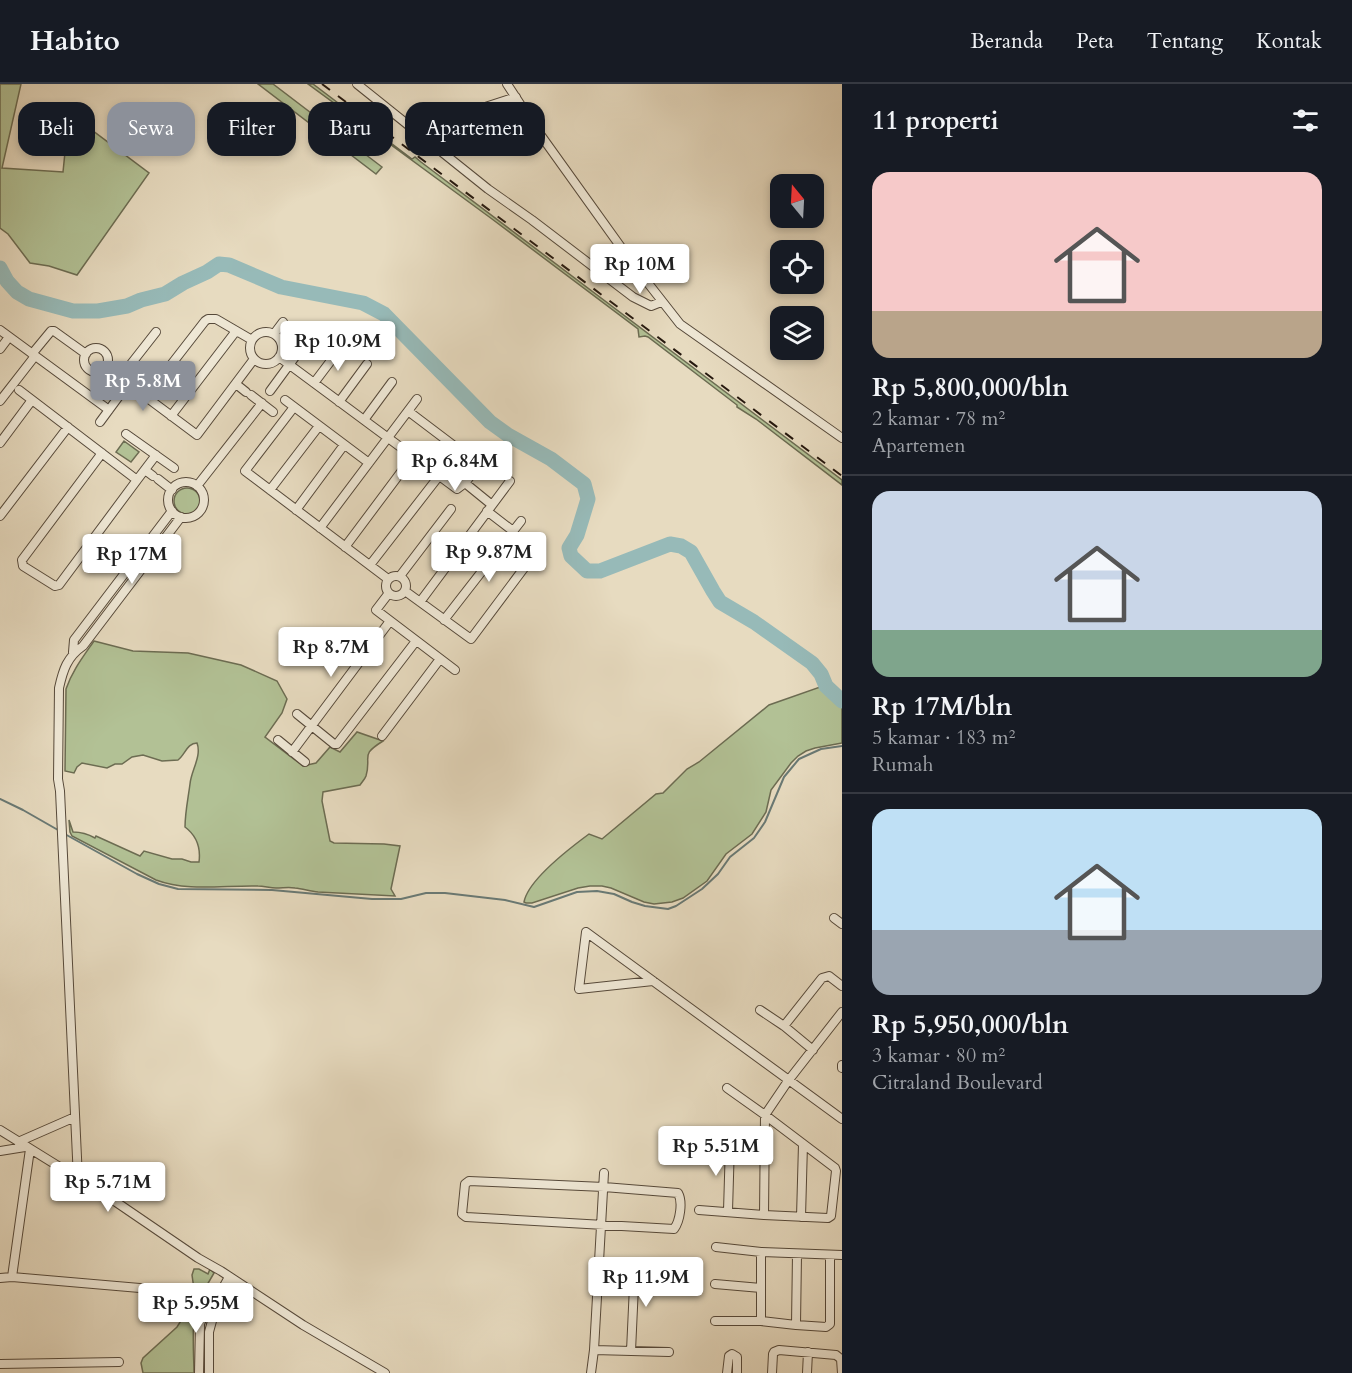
<!DOCTYPE html>
<html lang="id">
<head>
<meta charset="utf-8">
<style>
	body { margin:0; font-family:Cardo,serif; background:#242831; color:#f1f3f6; height:100vh; display:flex; flex-direction:column; font-size:22px; white-space:nowrap }
	* { box-sizing:border-box; margin:0 }
	p { font-size:20px; color:#9ea1a6 }
	.icon { flex:none; width:33px; height:33px; fill:none; stroke:currentColor; stroke-width:2; stroke-linecap:round; stroke-linejoin:round }
	.map { position:relative; flex:1; overflow:hidden }
	.sheet { display:flex; flex-direction:column; background:#171b24; width:510px }
	.sheet>* { flex:none }
	.guide { position:absolute; left:18px; top:18px; width:570px; height:54px; display:flex; gap:12px }
	.needle { width:39px; rotate:342deg }
	.fabs { position:absolute; left:770px; top:90px; display:grid; gap:12px }
	.fabs a { display:grid; place-items:center; width:54px; height:54px; border-radius:12px; background:#171b24; box-shadow:0 3px 9px #0003; font-size:30px }
	.price { position:absolute; translate:-50% -51px; padding:0 14px; border-radius:6px; background:#fff; color:#222; font-size:20px; line-height:39px; filter:drop-shadow(0 2px 3px #0008) }
	.price::after { content:''; position:absolute; left:50%; top:36px; width:18px; height:14px; margin-left:-9px; background:inherit; clip-path:polygon(0 0,100% 0,50% 100%) }
	.price.current { background:#8c9099; color:#fff }
	ul { padding:0; list-style:none }
	li { display:grid; align-content:center; gap:12px; height:318px; padding:0 30px }
	li+li { border-top:2px solid #363941 }
	li span { display:grid; place-items:center; height:186px; border-radius:18px; color:#555 }
	li>.icon { margin-inline-start:auto }
	span .icon { width:108px; height:108px; fill:#fffc; stroke-width:1 }
	li b { font-size:26px }
	h2 { display:flex; justify-content:space-between; align-items:center; height:72px; padding:0 30px; font-size:26px }
	.tag { padding:0 21px; border-radius:18px; background:#171b24; box-shadow:0 3px 9px #0003; font-size:21px; line-height:54px }
	.tag.current { background:#8c9099; color:#fff }
	header { display:flex; align-items:center; gap:36px; box-sizing:border-box; height:84px; padding:0 30px; background:#171b24; border-bottom:2px solid #363941 }
	header strong { font-size:28px }
	nav { display:flex; gap:33px; margin-inline-start:auto; font-size:21px }
	main { display:flex; flex:1; min-height:0 }
	.map>svg:first-child { display:block }
	.green { fill:#b2c195; stroke:#6c6c52; stroke-width:1.5 }
	.lines { fill:none; stroke-linecap:round; stroke-linejoin:round }
	.stream { stroke:#697974; stroke-width:2 }
	.river { stroke:#97bab8; stroke-width:15 }
	.minor-casing { stroke:#56493a; stroke-width:10 }
	.minor { stroke:#efe8d6; stroke-width:8 }
	.rail { stroke:#25180e; stroke-width:2; stroke-dasharray:10 10; stroke-linecap:butt }
</style>
</head>
<body>
<header>
<strong>Habito</strong>
<nav><a>Beranda</a><a>Peta</a><a>Tentang</a><a>Kontak</a></nav>
</header>
<main>
<div class="map">
<svg width="842" height="1289" viewBox="0 0 842 1289">
	<rect width="100%" height="100%" fill="#e7dbc0"/>
	<filter id="stains"><feTurbulence type="fractalNoise" baseFrequency=".00333" numOctaves="4"/><feColorMatrix values="0 0 0 0 .2 0 0 0 0 .09 0 0 0 0 .02 0 0 0 .5 -.17"/></filter>
	<radialGradient id="worn" r=".72"><stop offset=".6" stop-color="#630" stop-opacity="0"/><stop offset="1" stop-color="#630" stop-opacity=".3"/></radialGradient>
	<path class="green" d="M 0,0 L 21,0 L 2,84 L 63,88 L 69,29 L 149,89 L 77,191 L 49,182 L 30,179 L 8,150 L 0,144 Z
		M 258,0 L 273,0 L 382,83 L 376,90 Z
		M 308,0 L 313,0 L 412,75 L 415,73 L 421,78 L 842,396 L 842,401 L 756,335 L 737,323 L 737,321 L 648,253 L 645,252 L 639,253 L 638,245 L 492,135 Z
		M 124,357 L 139,368 L 131,378 L 116,368 Z
		M174 417a13 13 0 1 1 26 0a13 13 0 1 1-26 0Z
		M 94,557 L 133,567 L 188,569 L 241,581 L 277,597 L 287,615 L 282,629 L 265,653 L 303,682 L 316,679 L 330,663 L 340,668 L 357,648 L 383,657 C 359,672 372,671 366,692 C 365,695 362,698 360,701 L 323,708 L 322,717 L 330,757 L 334,759 L 384,760 L 400,762 L 391,805 L 395,812 L 318,808 C 310,807 303,805 295,804 C 289,803 283,804 276,804 C 270,804 264,802 258,802 C 224,801 188,808 156,796 L 72,752 L 70,748 L 69,736 L 73,748 C 81,748 88,750 95,754 L 96,752 L 140,772 L 144,767 L 172,775 L 182,775 L 191,778 L 199,778 C 201,763 197,752 185,743 C 185,729 188,715 190,700 C 191,687 202,672 197,659 C 187,659 185,671 178,676 L 162,677 L 143,671 L 132,673 L 122,680 L 115,680 L 107,684 L 82,679 L 77,683 L 74,689 L 65,687 L 66,605 C 72,587 83,573 94,557 Z
		M 820,603 L 842,622 L 842,659 L 815,664 L 806,667 L 798,672 L 791,679 L 771,706 L 766,728 L 752,750 L 726,770 L 707,797 L 683,814 L 672,818 L 654,820 L 644,818 L 611,804 L 602,802 L 590,802 L 578,804 L 532,819 L 526,819 L 524,818 C 528,796 570,764 589,750 L 602,755 L 656,710 L 663,709 L 687,685 L 699,678 L 769,621 Z
		M 194,1185 L 199,1185 L 208,1190 L 210,1185 L 214,1189 L 207,1201 L 205,1216 L 200,1214 C 190,1230 194,1270 194,1289 L 143,1289 L 141,1279 L 143,1274 L 177,1243 L 182,1235 L 190,1231 L 195,1212 L 192,1191 Z"/>
	<g class="lines">
		<path class="stream" d="M 0,715 L 23,726 L 58,746
			M 63,749 L 137,790 L 159,800 L 178,805 L 272,806 L 372,815 L 401,815 L 426,809 L 445,809 L 505,816 L 534,823 L 577,808 L 597,807 L 614,810 L 632,818 L 645,822 L 668,825 L 676,822 L 702,805 L 718,790 L 730,773 L 754,754 L 765,738 L 784,693 L 799,675 L 821,665 L 842,662"/>
		<path class="river" d="M 0,184 L 7,197 L 17,208 L 29,215 L 73,227 L 98,227 L 127,222 L 141,216 L 165,210 L 183,199 L 207,188 L 219,180 L 229,181 L 281,203 L 363,219 L 384,230 L 490,338 L 508,351 L 551,375 L 584,400 L 588,415 L 577,451 L 569,464 L 571,472 L 587,487 L 600,487 L 670,460 L 681,462 L 691,468 L 713,507 L 720,518 L 754,538 L 812,579 L 821,590 L 826,602 L 842,617"/>
		<defs>
			<path id="minor" d="M 357,0 L 488,105 L 532,136 L 633,213 L 651,222 L 661,218
				M 507,0 L 537,46 L 633,180 L 680,240 L 842,354
				M 473,27 L 516,13
				M 0,246 L 109,326
				M250 264a16 16 0 1 1 32 0a16 16 0 1 1-32 0Z
				M 274,250 L 283,238
				M84 276a12 12 0 1 1 24 0a12 12 0 1 1-24 0Z
				M 0,265 L 9,253
				M 32,270 L 51,247 L 54,247 L 86,270
				M 279,273 L 457,405 L 465,399
				M 106,283 L 197,351 L 254,275
				M 120,294 L 156,248
				M 314,299 L 342,262
				M 236,300 L 246,308
				M 19,306 L 137,396 L 156,371
				M 270,307 L 314,247
				M 251,311 L 273,328
				M 146,313 L 205,237 L 208,235 L 216,235 L 252,256
				M 285,316 L 369,379
				M 0,317 L 35,272
				M 339,318 L 367,280
				M 294,323 L 245,387 L 388,495
				M 408,327 L 478,380 L 478,382 L 465,399 L 492,421
				M 171,332 L 236,247
				M 364,336 L 392,298
				M 100,338 L 128,300
				M 126,350 L 174,384
				M 0,359 L 32,316
				M 102,369 L 22,476 L 23,482 L 55,502 L 59,501 L 137,396
				M 145,386 L 153,392
				M 158,395 L 172,406
				M168 416a18 18 0 1 1 36 0a18 18 0 1 1-36 0Z
				M 197,402 L 262,319
				M 270,406 L 319,342
				M 296,426 L 344,361
				M 487,427 L 513,447
				M 0,432 L 68,343
				M 320,444 L 417,315
				M 345,463 L 413,372
				M 370,481 L 439,392
				M386 502a10 10 0 1 1 20 0a10 10 0 1 1-20 0Z
				M 400,492 L 451,425
				M 405,507 L 471,555 L 533,472
				M 389,509 L 376,526 L 455,586
				M 420,518 L 510,397
				M 444,536 L 521,437
				M 73,568 L 74,556 L 172,427
				M 297,630 L 334,660 L 337,660 L 416,557
				M 382,652 L 440,575
				M 278,656 L 305,678
				M 292,668 L 390,537
				M 834,834 L 842,840
				M 653,897 L 579,905 L 586,848 L 842,1035
				M 760,926 L 784,942 L 813,966
				M 784,942 L 822,894 L 829,892 L 842,902
				M 842,981 L 842,984
				M 727,1004 L 765,1031 L 788,997 L 842,928
				M 0,1046 L 116,1118 L 198,1174 L 221,1187 L 303,1241 L 385,1289
				M 18,1058 L 75,1033
				M 715,1058 L 765,1058
				M 30,1065 L 12,1193 L 163,1206
				M 0,1067 L 25,1063
				M 78,1095 L 60,707 L 58,695 L 59,604 C 63,586 67,573 83,562 L 181,433
				M 469,1097 L 604,1103 L 678,1109 C 683,1118 680,1137 674,1145 L 466,1133 L 462,1130 L 465,1100 Z
				M 699,1126 L 764,1131 L 828,1134 L 831,1132 L 836,1087 L 835,1084 L 765,1031 L 764,1131
				M 728,1127 L 730,1059
				M 801,1133 L 803,1060
				M 716,1163 L 761,1168 L 842,1171
				M 0,1194 L 12,1193
				M 715,1200 L 761,1204
				M 715,1237 L 761,1237 L 761,1168
				M 761,1237 L 796,1241 L 797,1170
				M 796,1241 L 826,1243 L 830,1240 L 830,1171
				M 594,1266 L 669,1268
				M 631,1267 L 635,1180
				M 0,1280 L 119,1278
				M 199,1289 L 200,1240 L 207,1221 L 218,1213 L 229,1193
				M 209,1289 L 209,1248 L 212,1237 L 217,1226 L 218,1213
				M 591,1289 L 594,1266 L 604,1089
				M 727,1289 L 729,1272 L 732,1270 L 737,1273 L 737,1289
				M 772,1289 L 773,1270 L 774,1268 L 779,1266 L 836,1271 L 841,1275 L 842,1289
				M 807,1289 L 808,1268"/>
		</defs>
		<use href="#minor" class="minor-casing"/>
		<use href="#minor" class="minor"/>
		<path class="rail" d="M 322,0 L 842,392"/>
	</g>
	<rect width="100%" height="100%" filter="url(#stains)"/>
	<rect width="100%" height="100%" fill="url(#worn)"/>
</svg>
<div class="fabs">
<a><svg class="needle" viewBox="-14 -14 28 28"><path d="M0-13l5 13h-10z" fill="#e53935"/><path d="M0 13l5-13h-10z" fill="#9ea1a6"/></svg></a>
<a><svg class="icon" aria-label="locate" viewBox="0 0 24 24"><circle cx="12" cy="12" r="6"/><path d="M12 2v4M12 18v4M2 12h4M18 12h4"/></svg></a>
<a><svg class="icon" aria-label="layers" viewBox="0 0 24 24"><path d="M12 4l9 5-9 5-9-5zM3 14l9 5 9-5"/></svg></a>
</div>
<b class="price" style="left:640px;top:211px">Rp 10M</b>
<b class="price" style="left:338px;top:288px">Rp 10.9M</b>
<b class="price current" style="left:143px;top:328px">Rp 5.8M</b>
<b class="price" style="left:455px;top:408px">Rp 6.84M</b>
<b class="price" style="left:489px;top:499px">Rp 9.87M</b>
<b class="price" style="left:132px;top:501px">Rp 17M</b>
<b class="price" style="left:331px;top:594px">Rp 8.7M</b>
<b class="price" style="left:716px;top:1093px">Rp 5.51M</b>
<b class="price" style="left:108px;top:1129px">Rp 5.71M</b>
<b class="price" style="left:646px;top:1224px">Rp 11.9M</b>
<b class="price" style="left:196px;top:1250px">Rp 5.95M</b>
<div class="guide">
<a class="tag">Beli</a>
<a class="tag current">Sewa</a>
<a class="tag">Filter</a>
<a class="tag">Baru</a>
<a class="tag">Apartemen</a>
</div>
</div>
<section class="sheet">
<h2>11 properti<svg class="icon" aria-label="filters" viewBox="0 0 24 24"><path d="M4 7h16M4 17h16"/><circle cx="9" cy="7" r="2"/><circle cx="15" cy="17" r="2"/></svg></h2>
<ul>
<li><span style="background:linear-gradient(#f6c9c9 75%,#b9a48a 0)"><svg class="icon" aria-label="home" viewBox="0 0 24 24"><path d="M3 11l9-7 9 7M6 9v11h12V9"/></svg></span><div><b>Rp 5,800,000/bln</b><p>2 kamar · 78 m²</p><p>Apartemen</p></div></li>
<li><span style="background:linear-gradient(#c9d6e8 75%,#7fa58c 0)"><svg class="icon" aria-label="home" viewBox="0 0 24 24"><path d="M3 11l9-7 9 7M6 9v11h12V9"/></svg></span><div><b>Rp 17M/bln</b><p>5 kamar · 183 m²</p><p>Rumah</p></div></li>
<li><span style="background:linear-gradient(#bfe0f5 65%,#9aa5b1 0)"><svg class="icon" aria-label="home" viewBox="0 0 24 24"><path d="M3 11l9-7 9 7M6 9v11h12V9"/></svg></span><div><b>Rp 5,950,000/bln</b><p>3 kamar · 80 m²</p><p>Citraland Boulevard</p></div></li>
</ul>
</section>
</main>
</body>
</html>
